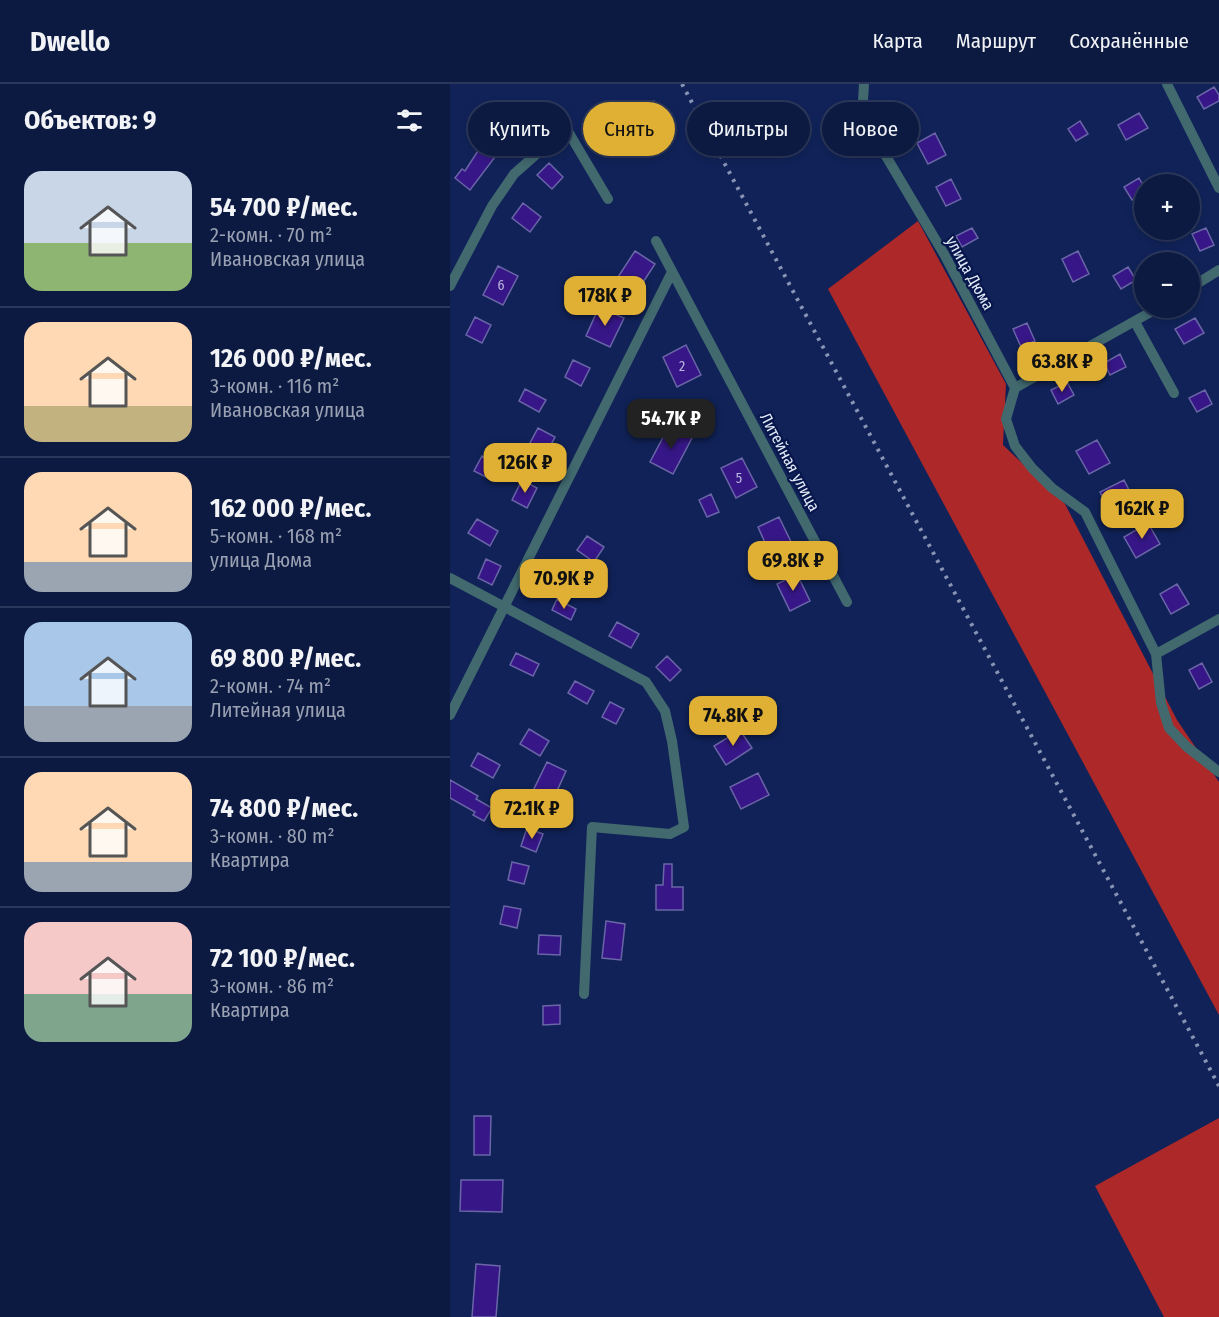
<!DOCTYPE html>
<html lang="ru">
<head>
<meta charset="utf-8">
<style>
	body { margin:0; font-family:"Fira Sans Condensed",sans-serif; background:#1a274d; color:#f1f3f6; height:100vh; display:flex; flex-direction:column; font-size:22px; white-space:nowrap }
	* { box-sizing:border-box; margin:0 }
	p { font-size:20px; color:#9aa1b2 }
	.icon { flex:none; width:33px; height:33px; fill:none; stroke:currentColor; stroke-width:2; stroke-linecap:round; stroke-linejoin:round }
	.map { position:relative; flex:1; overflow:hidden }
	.details { display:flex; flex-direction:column; background:#0c1a42; width:450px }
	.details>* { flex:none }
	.banner { position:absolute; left:18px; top:18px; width:570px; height:54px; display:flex; gap:12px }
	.controls { position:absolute; left:684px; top:90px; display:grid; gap:12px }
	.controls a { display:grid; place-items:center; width:66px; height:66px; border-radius:50%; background:#0c1a42; box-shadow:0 3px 9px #0003,0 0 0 2px #2c385b; font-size:30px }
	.price { position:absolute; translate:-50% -51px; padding:0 14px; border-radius:12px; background:#e0b034; color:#111; font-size:20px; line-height:39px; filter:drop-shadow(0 2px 3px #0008) }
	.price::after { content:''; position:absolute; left:50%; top:36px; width:18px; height:14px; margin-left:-9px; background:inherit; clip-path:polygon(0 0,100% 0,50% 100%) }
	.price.selected { background:#222; color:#fff }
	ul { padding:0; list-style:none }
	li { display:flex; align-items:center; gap:18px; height:150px; padding:0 24px }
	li+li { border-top:2px solid #2c385b }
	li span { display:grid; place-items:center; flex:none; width:168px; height:120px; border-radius:18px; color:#555 }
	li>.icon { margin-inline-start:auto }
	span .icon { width:72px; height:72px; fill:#fffc; stroke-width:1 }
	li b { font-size:26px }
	h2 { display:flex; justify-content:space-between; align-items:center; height:72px; padding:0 24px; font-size:26px }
	.tag { padding:0 21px; border-radius:27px; background:#0c1a42; box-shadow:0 3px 9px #0003,0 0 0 2px #2c385b; font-size:21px; line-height:54px }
	.tag.selected { background:#e0b034; color:#111 }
	header { display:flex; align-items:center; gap:36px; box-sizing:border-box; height:84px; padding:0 30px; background:#0c1a42; border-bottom:2px solid #2c385b }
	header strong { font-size:28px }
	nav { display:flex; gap:33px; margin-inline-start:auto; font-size:21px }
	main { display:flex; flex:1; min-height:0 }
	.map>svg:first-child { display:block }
	.forest { fill:#ad2929 }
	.building { fill:#371788; stroke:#6a65a7; stroke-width:1.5 }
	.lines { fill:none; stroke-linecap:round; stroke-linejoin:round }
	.street { stroke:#41696e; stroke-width:10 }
	.rail { stroke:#8894b3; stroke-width:4; stroke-dasharray:3 6; stroke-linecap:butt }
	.labels { text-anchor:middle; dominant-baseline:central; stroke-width:4.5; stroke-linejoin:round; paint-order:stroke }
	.number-label { font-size:14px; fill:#b9b6dd }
	.street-label { font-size:16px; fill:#e4ebf9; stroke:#07174c }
</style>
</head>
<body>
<header>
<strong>Dwello</strong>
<nav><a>Карта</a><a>Маршрут</a><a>Сохранённые</a></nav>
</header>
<main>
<section class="details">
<h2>Объектов: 9<svg class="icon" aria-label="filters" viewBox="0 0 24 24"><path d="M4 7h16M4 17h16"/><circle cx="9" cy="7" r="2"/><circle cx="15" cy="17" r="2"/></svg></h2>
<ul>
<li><span style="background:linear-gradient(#c9d6e8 60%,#8fb573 0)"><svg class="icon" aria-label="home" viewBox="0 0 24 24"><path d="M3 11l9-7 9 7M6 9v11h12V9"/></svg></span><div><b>54 700 ₽/мес.</b><p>2-комн. · 70 m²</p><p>Ивановская улица</p></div></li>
<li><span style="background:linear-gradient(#ffd9b3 70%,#c2b280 0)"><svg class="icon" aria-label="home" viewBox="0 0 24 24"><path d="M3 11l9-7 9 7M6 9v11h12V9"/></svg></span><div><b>126 000 ₽/мес.</b><p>3-комн. · 116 m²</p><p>Ивановская улица</p></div></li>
<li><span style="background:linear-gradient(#ffd9b3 75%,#9aa5b1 0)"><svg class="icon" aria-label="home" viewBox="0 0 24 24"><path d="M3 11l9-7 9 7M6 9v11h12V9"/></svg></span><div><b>162 000 ₽/мес.</b><p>5-комн. · 168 m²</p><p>улица Дюма</p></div></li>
<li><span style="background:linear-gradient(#a9c7e8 70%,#9aa5b1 0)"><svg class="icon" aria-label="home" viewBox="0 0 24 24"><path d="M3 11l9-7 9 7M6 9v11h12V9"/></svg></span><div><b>69 800 ₽/мес.</b><p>2-комн. · 74 m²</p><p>Литейная улица</p></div></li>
<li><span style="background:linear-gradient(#ffd9b3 75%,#9aa5b1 0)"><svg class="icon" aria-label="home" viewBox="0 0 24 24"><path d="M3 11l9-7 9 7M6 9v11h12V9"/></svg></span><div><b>74 800 ₽/мес.</b><p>3-комн. · 80 m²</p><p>Квартира</p></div></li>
<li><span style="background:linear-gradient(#f6c9c9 60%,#7fa58c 0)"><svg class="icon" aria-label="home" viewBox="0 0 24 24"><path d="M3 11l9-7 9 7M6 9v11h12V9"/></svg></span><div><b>72 100 ₽/мес.</b><p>3-комн. · 86 m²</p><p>Квартира</p></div></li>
</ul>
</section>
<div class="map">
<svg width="769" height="1233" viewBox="0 0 769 1233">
	<rect width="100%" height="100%" fill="#102258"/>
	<path class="forest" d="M 468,137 L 556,300 L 553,361 L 615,420 L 727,636 L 769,698 L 769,931 L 378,205 Z
		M 769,1034 L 769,1233 L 714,1233 L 645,1102 Z"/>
	<path class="building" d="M 764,3 L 769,11 L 769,17 L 754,25 L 747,13 Z
		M 204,17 L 211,29 L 195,37 L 189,25 Z
		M 60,23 L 73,40 L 60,49 L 49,34 Z
		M 689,29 L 698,44 L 676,56 L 668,41 Z
		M 630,37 L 638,50 L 626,57 L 618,45 Z
		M 485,49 L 496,71 L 478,80 L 467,59 Z
		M 33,59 L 48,69 L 20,106 L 5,94 L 12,85 L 15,87 Z
		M 99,79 L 113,93 L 102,105 L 87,91 Z
		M 689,94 L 694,103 L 694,109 L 682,116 L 674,103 Z
		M 501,95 L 511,115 L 496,122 L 486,103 Z
		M 73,119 L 91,133 L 80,148 L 62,134 Z
		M 522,144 L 528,154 L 512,163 L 506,152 Z
		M 756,144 L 764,161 L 750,167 L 742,150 Z
		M 185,167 L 205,180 L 188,206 L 168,193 Z
		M 628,167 L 639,190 L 623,198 L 612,175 Z
		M 48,182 L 68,192 L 53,221 L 33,211 Z
		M 678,183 L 686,196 L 671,205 L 663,192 Z
		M 149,223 L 174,234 L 160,263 L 136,252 Z
		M 25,233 L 41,241 L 32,259 L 16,251 Z
		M 745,234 L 754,249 L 734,260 L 725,245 Z
		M 577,239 L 585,257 L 571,263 L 563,245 Z
		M 236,261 L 251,291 L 227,303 L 213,273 Z
		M 670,270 L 676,283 L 660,291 L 654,279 Z
		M 123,276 L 140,284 L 131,302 L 115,293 Z
		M 617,298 L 624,311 L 608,320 L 601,306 Z
		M 75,305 L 96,316 L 89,328 L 69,317 Z
		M 755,306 L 762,320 L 747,328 L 739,314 Z
		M 219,342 L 242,354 L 223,390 L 200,378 Z
		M 88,344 L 105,353 L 97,368 L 80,359 Z
		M 647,356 L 660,379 L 639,390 L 626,367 Z
		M 32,372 L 44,378 L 36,393 L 24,387 Z
		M 292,374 L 307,403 L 286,414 L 271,384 Z
		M 72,396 L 87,404 L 77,424 L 62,416 Z
		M 674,396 L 686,420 L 662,431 L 650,408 Z
		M 261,410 L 269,428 L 257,433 L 249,416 Z
		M 329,433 L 343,462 L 321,472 L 308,443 Z
		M 27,435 L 48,447 L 40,462 L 18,449 Z
		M 698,439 L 710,460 L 686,474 L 674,453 Z
		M 137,452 L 154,463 L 144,478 L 127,466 Z
		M 36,475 L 51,482 L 42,501 L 28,494 Z
		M 347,490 L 360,517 L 340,527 L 327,500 Z
		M 727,500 L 739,520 L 721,530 L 710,510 Z
		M 107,515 L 126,525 L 121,536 L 102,526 Z
		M 167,538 L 189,550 L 181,564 L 159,552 Z
		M 66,569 L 89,580 L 83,592 L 60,581 Z
		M 217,572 L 231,586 L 220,597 L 206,583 Z
		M 752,579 L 762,598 L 749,605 L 739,586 Z
		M 125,597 L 144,607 L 137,620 L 118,609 Z
		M 160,618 L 174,625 L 166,640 L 152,633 Z
		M 79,645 L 99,657 L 90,672 L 70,660 Z
		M 290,646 L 302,664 L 276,681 L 264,662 Z
		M 28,669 L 50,681 L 43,694 L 21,682 Z
		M 97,678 L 116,687 L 101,720 L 81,711 Z
		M 308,689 L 319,711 L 291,725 L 280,703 Z
		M 0,696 L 28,712 L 26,715 L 42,724 L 34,737 L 23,731 L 25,728 L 0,714 Z
		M 77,744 L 93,750 L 86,768 L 71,762 Z
		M 62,778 L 79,782 L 74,800 L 58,796 Z
		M 214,780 L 222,780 L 222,803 L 233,803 L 233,826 L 206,826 L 206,801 L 213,801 Z
		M 54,822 L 71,825 L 67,844 L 50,840 Z
		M 156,837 L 175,840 L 171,876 L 152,874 Z
		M 89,851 L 111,852 L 110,871 L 88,870 Z
		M 110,921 L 110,940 L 93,941 L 93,922 Z
		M 24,1032 L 41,1032 L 40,1071 L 24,1071 Z
		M 11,1096 L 53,1096 L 52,1128 L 10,1127 Z
		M 26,1180 L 50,1182 L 46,1233 L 22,1233 Z"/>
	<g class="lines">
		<path class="street" d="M 414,0 L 413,17 L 417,40 L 494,170 L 565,304 L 556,335 L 565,362 L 582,384 L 602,404 L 635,428 L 706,570 L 711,619 L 719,644 L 737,663 L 769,688
			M 717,0 L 769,104
			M 206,157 L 397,518
			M 0,202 L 42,122 L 64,90 L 116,44 L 158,115
			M 740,204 L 769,186
			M 685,238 L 724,309
			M 565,304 L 708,224
			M 0,494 L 196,598 L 215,627 L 222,657 L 234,743 L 220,750 L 142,743 L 134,910
			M 706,570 L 769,535
			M 0,631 L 222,188"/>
		<path class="rail" d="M 232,0 L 769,1002"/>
	</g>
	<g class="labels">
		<g class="number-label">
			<text x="51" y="201">6</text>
			<text x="232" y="282">2</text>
			<text x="289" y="394">5</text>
		</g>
		<g class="street-label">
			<text transform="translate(520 189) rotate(61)">улица Дюма</text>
			<text transform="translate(340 378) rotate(62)">Литейная улица</text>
		</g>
	</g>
</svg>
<div class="controls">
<a>+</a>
<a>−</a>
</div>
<b class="price" style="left:155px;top:243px">178K ₽</b>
<b class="price" style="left:612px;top:309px">63.8K ₽</b>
<b class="price selected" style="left:221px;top:366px">54.7K ₽</b>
<b class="price" style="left:75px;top:410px">126K ₽</b>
<b class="price" style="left:692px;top:456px">162K ₽</b>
<b class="price" style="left:343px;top:508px">69.8K ₽</b>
<b class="price" style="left:114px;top:526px">70.9K ₽</b>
<b class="price" style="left:283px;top:663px">74.8K ₽</b>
<b class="price" style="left:82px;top:756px">72.1K ₽</b>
<div class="banner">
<a class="tag">Купить</a>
<a class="tag selected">Снять</a>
<a class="tag">Фильтры</a>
<a class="tag">Новое</a>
</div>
</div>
</main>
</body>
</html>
